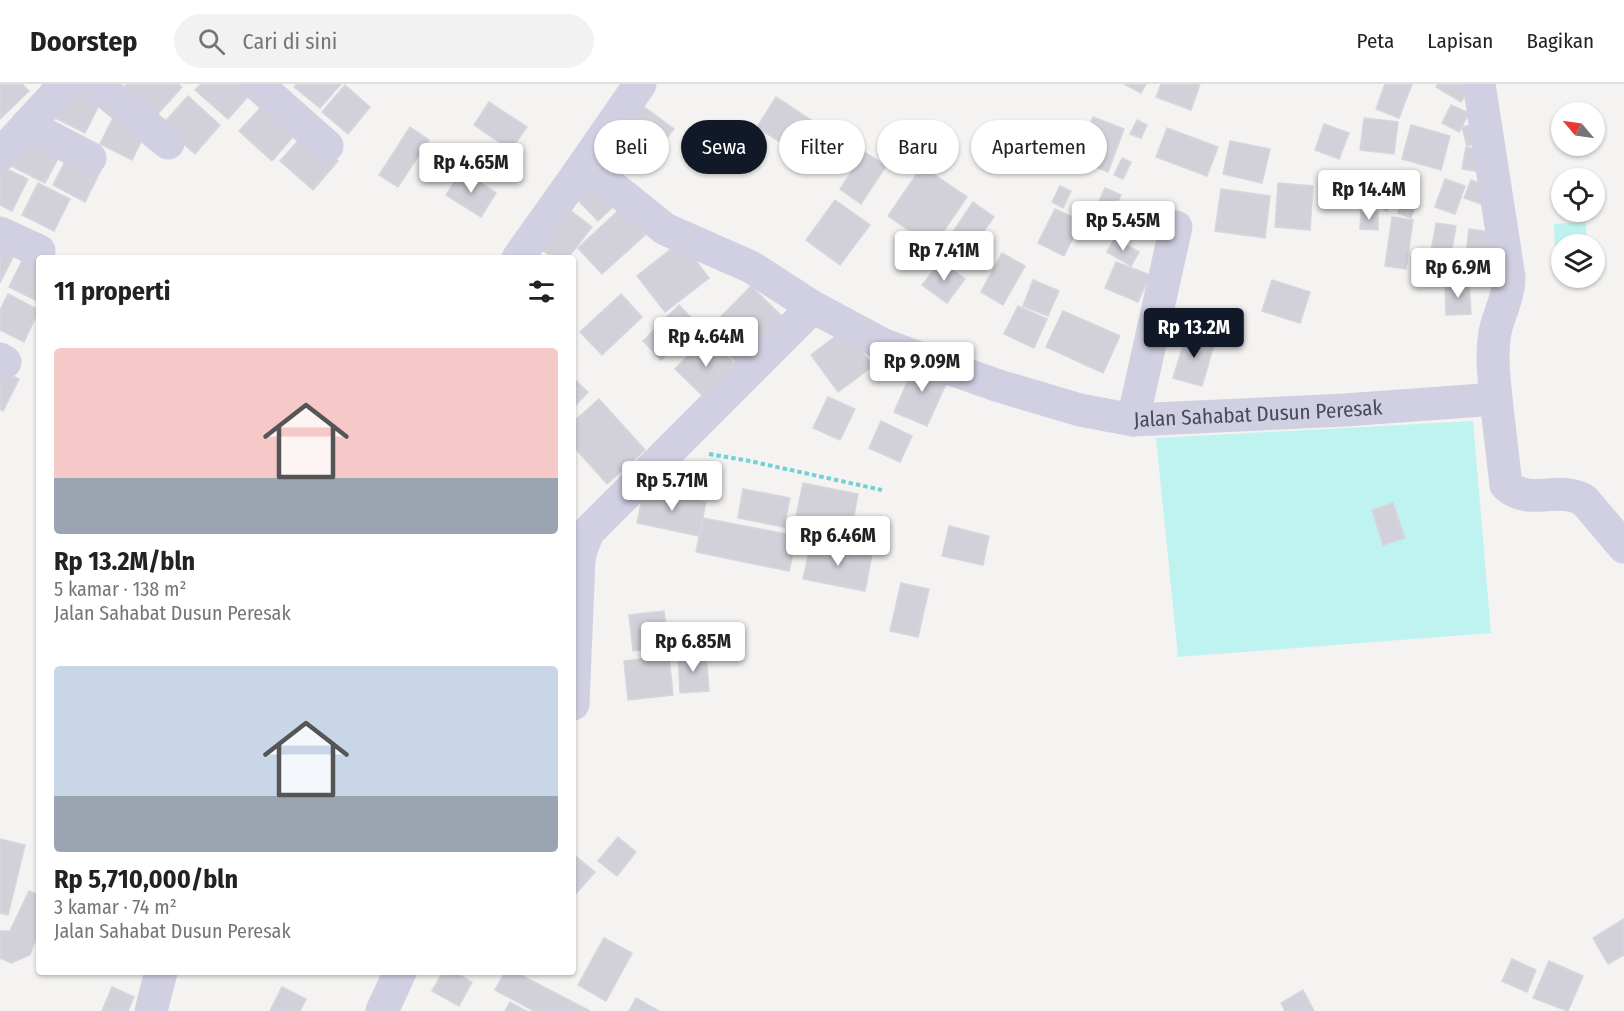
<!DOCTYPE html>
<html lang="id">
<head>
<meta charset="utf-8">
<style>
	body { margin:0; font-family:"Fira Sans Condensed",sans-serif; background:#f2f2f2; color:#222; height:100vh; display:flex; flex-direction:column; font-size:22px; white-space:nowrap }
	* { box-sizing:border-box; margin:0 }
	p { font-size:20px; color:#767676 }
	.icon { flex:none; width:33px; height:33px; fill:none; stroke:currentColor; stroke-width:2; stroke-linecap:round; stroke-linejoin:round }
	.map { position:relative; flex:1; overflow:hidden }
	.side { position:absolute; left:36px; top:171px; width:540px; height:720px; display:flex; flex-direction:column; background:#fff; border-radius:6px; box-shadow:0 2px 4px #0004 }
	.side>* { flex:none }
	.hud { position:absolute; left:594px; top:36px; width:570px; height:54px; display:flex; gap:12px }
	.needle { width:39px; rotate:299deg }
	.controls { position:absolute; left:1551px; top:18px; display:grid; gap:12px }
	.controls a { display:grid; place-items:center; width:54px; height:54px; border-radius:50%; background:#fff; box-shadow:0 2px 4px #0004; font-size:30px }
	.price { position:absolute; translate:-50% -51px; padding:0 14px; border-radius:6px; background:#fff; color:#222; font-size:20px; line-height:39px; filter:drop-shadow(0 2px 3px #0008) }
	.price::after { content:''; position:absolute; left:50%; top:36px; width:18px; height:14px; margin-left:-9px; background:inherit; clip-path:polygon(0 0,100% 0,50% 100%) }
	.price.active { background:#111827; color:#fff }
	ul { padding:0; list-style:none }
	li { display:grid; align-content:center; gap:12px; height:318px; padding:0 18px }
	li span { display:grid; place-items:center; height:186px; border-radius:6px; color:#555 }
	li>.icon { margin-inline-start:auto }
	span .icon { width:108px; height:108px; fill:#fffc; stroke-width:1 }
	li b { font-size:26px }
	h2 { display:flex; justify-content:space-between; align-items:center; height:72px; padding:0 18px; font-size:26px }
	.tag { padding:0 21px; border-radius:27px; background:#fff; box-shadow:0 2px 4px #0004; font-size:21px; line-height:54px }
	.tag.active { background:#111827; color:#fff }
	header { display:flex; align-items:center; gap:36px; box-sizing:border-box; height:84px; padding:0 30px; background:#fff; border-bottom:2px solid #e0e0e0 }
	header strong { font-size:28px }
	nav { display:flex; gap:33px; margin-inline-start:auto; font-size:21px }
	.search { width:420px; height:54px; background:#f2f2f2; display:flex; align-items:center; gap:15px; box-sizing:border-box; padding:0 21px; border-radius:33px; color:#767676; font-size:22px }
	.map>svg:first-child { display:block }
	.green { fill:#bff3ef }
	.building { fill:#d2d1d9; stroke:#d7d5dd; stroke-width:1.5 }
	.lines { fill:none; stroke-linecap:round; stroke-linejoin:round }
	.path { stroke:#73d1d5; stroke-width:4; stroke-dasharray:4.5 3; stroke-linecap:butt }
	.minor { stroke:#d0d0e2; stroke-width:33 }
	.labels { text-anchor:middle; dominant-baseline:central; stroke-width:4.5; stroke-linejoin:round; paint-order:stroke }
	.street-label { font-size:21px; fill:#484861; stroke:#fff }
</style>
</head>
<body>
<header>
<strong>Doorstep</strong>
<div class="search"><svg class="icon" aria-label="search" viewBox="0 0 24 24"><circle cx="10" cy="10" r="6"/><path d="M15 15l6 6"/></svg>Cari di sini</div>
<nav><a>Peta</a><a>Lapisan</a><a>Bagikan</a></nav>
</header>
<div class="map">
<svg width="1624" height="927" viewBox="0 0 1624 927">
	<rect width="100%" height="100%" fill="#f4f3f2"/>
	<path class="green" d="M 1586,138 L 1587,160 L 1562,160 L 1561,190 L 1556,190 L 1554,140 Z
		M 1473,337 L 1491,549 L 1178,573 L 1156,354 Z"/>
	<path class="building" d="M 0,0 L 22,0 L 29,7 L 0,35 Z
		M 127,0 L 178,0 L 182,3 L 156,32 L 124,3 Z
		M 201,0 L 246,0 L 253,7 L 228,35 L 195,6 Z
		M 297,0 L 341,0 L 320,24 L 294,3 Z
		M 1124,0 L 1146,0 L 1141,9 Z
		M 1161,0 L 1200,0 L 1191,26 L 1156,13 Z
		M 1385,0 L 1412,0 L 1399,34 L 1376,25 Z
		M 1438,0 L 1472,0 L 1461,18 L 1436,3 Z
		M 69,1 L 101,17 L 85,49 L 53,33 Z
		M 345,1 L 370,23 L 348,50 L 322,28 Z
		M 188,12 L 220,41 L 195,70 L 162,41 Z
		M 776,13 L 847,60 L 828,89 L 757,43 Z
		M 489,18 L 527,43 L 511,66 L 474,41 Z
		M 265,19 L 297,48 L 272,77 L 239,47 Z
		M 1451,21 L 1469,29 L 1459,48 L 1442,39 Z
		M 643,22 L 674,45 L 658,65 L 628,42 Z
		M 116,28 L 148,44 L 132,76 L 100,60 Z
		M 1093,33 L 1124,45 L 1108,88 L 1076,75 Z
		M 1364,34 L 1398,38 L 1394,70 L 1360,66 Z
		M 1137,36 L 1147,41 L 1141,54 L 1130,50 Z
		M 1482,38 L 1487,57 L 1467,62 L 1462,43 Z
		M 1324,40 L 1349,49 L 1339,75 L 1315,66 Z
		M 1411,41 L 1450,52 L 1441,86 L 1402,75 Z
		M 410,43 L 429,56 L 398,103 L 379,91 Z
		M 1167,44 L 1218,63 L 1207,92 L 1156,73 Z
		M 306,48 L 338,77 L 313,106 L 280,77 Z
		M 30,51 L 62,67 L 45,99 L 13,83 Z
		M 1230,57 L 1270,65 L 1262,99 L 1223,90 Z
		M 1466,63 L 1489,67 L 1486,89 L 1462,85 Z
		M 865,68 L 886,82 L 861,120 L 840,105 Z
		M 69,70 L 101,86 L 85,118 L 53,101 Z
		M 1122,74 L 1131,78 L 1123,95 L 1114,91 Z
		M 0,82 L 28,95 L 12,127 L 0,121 Z
		M 922,82 L 967,113 L 933,163 L 888,132 Z
		M 462,86 L 496,109 L 481,133 L 446,111 Z
		M 1372,91 L 1399,104 L 1387,127 L 1360,114 Z
		M 1445,95 L 1465,102 L 1455,130 L 1435,123 Z
		M 1471,96 L 1494,105 L 1487,122 L 1464,114 Z
		M 590,97 L 614,122 L 598,137 L 574,112 Z
		M 38,99 L 70,115 L 54,147 L 22,131 Z
		M 1278,99 L 1313,102 L 1310,146 L 1275,143 Z
		M 1060,102 L 1071,107 L 1063,124 L 1052,118 Z
		M 1105,104 L 1121,111 L 1104,147 L 1089,140 Z
		M 1221,105 L 1270,112 L 1265,154 L 1215,147 Z
		M 1404,111 L 1417,115 L 1411,134 L 1398,129 Z
		M 835,116 L 870,141 L 840,181 L 806,156 Z
		M 973,118 L 994,133 L 964,175 L 944,161 Z
		M 562,120 L 592,143 L 568,174 L 553,174 L 532,158 Z
		M 621,124 L 645,151 L 602,190 L 578,164 Z
		M 1055,125 L 1081,137 L 1064,172 L 1038,159 Z
		M 1361,127 L 1378,128 L 1378,146 L 1360,145 Z
		M 1392,133 L 1413,136 L 1406,185 L 1385,182 Z
		M 1436,139 L 1456,142 L 1451,171 L 1431,168 Z
		M 1469,145 L 1490,148 L 1486,173 L 1466,170 Z
		M 1115,154 L 1139,168 L 1131,182 L 1107,168 Z
		M 681,157 L 709,194 L 665,228 L 637,192 Z
		M 0,159 L 16,167 L 0,199 Z
		M 1002,169 L 1025,182 L 1003,221 L 981,208 Z
		M 25,171 L 39,178 L 39,218 L 9,203 Z
		M 941,177 L 965,195 L 947,219 L 922,201 Z
		M 1116,178 L 1150,191 L 1138,218 L 1105,204 Z
		M 1033,196 L 1059,207 L 1048,232 L 1023,222 Z
		M 1272,196 L 1310,208 L 1300,239 L 1262,227 Z
		M 1469,199 L 1471,230 L 1446,231 L 1445,200 Z
		M 751,202 L 788,238 L 743,285 L 706,248 Z
		M 8,210 L 39,226 L 24,258 L 0,246 L 0,226 Z
		M 621,210 L 642,233 L 602,271 L 580,248 Z
		M 679,221 L 698,241 L 661,276 L 643,257 Z
		M 1018,222 L 1047,235 L 1034,264 L 1004,250 Z
		M 1063,227 L 1120,252 L 1103,289 L 1046,263 Z
		M 845,245 L 873,282 L 838,308 L 811,271 Z
		M 1187,248 L 1215,257 L 1202,302 L 1173,294 Z
		M 707,252 L 737,282 L 706,315 L 675,285 Z
		M 917,276 L 950,291 L 927,342 L 894,328 Z
		M 0,286 L 19,295 L 3,327 L 0,325 Z
		M 573,294 L 588,308 L 573,324 Z
		M 828,313 L 855,325 L 840,356 L 813,344 Z
		M 599,315 L 645,366 L 607,400 L 573,362 L 573,338 Z
		M 881,337 L 912,352 L 900,378 L 869,364 Z
		M 803,399 L 858,410 L 850,453 L 794,442 Z
		M 644,405 L 706,418 L 699,452 L 637,439 Z
		M 743,405 L 790,414 L 784,443 L 738,434 Z
		M 1393,419 L 1405,454 L 1383,461 L 1372,426 Z
		M 703,434 L 797,452 L 789,487 L 696,468 Z
		M 949,442 L 989,452 L 983,481 L 942,472 Z
		M 811,458 L 872,470 L 865,507 L 803,495 Z
		M 901,499 L 929,505 L 918,553 L 890,547 Z
		M 664,527 L 668,562 L 633,567 L 629,531 Z
		M 706,568 L 709,607 L 680,609 L 678,570 Z
		M 669,572 L 673,611 L 628,616 L 624,577 Z
		M 618,753 L 636,768 L 617,792 L 598,777 Z
		M 0,755 L 25,761 L 8,831 L 0,829 Z
		M 573,770 L 595,788 L 573,813 Z
		M 29,807 L 39,811 L 39,846 L 30,871 L 11,879 L 0,874 L 0,847 L 10,847 Z
		M 1624,835 L 1624,871 L 1608,880 L 1593,854 Z
		M 604,854 L 632,869 L 606,917 L 578,901 Z
		M 1512,875 L 1536,886 L 1527,908 L 1502,897 Z
		M 1549,877 L 1583,892 L 1568,927 L 1533,914 Z
		M 443,888 L 454,888 L 472,898 L 459,922 L 432,907 Z
		M 505,888 L 515,888 L 590,927 L 534,927 L 495,906 Z
		M 112,903 L 134,913 L 128,927 L 102,927 Z
		M 282,903 L 306,915 L 300,927 L 270,927 Z
		M 1303,906 L 1314,927 L 1285,927 L 1281,919 Z
		M 636,914 L 659,927 L 629,927 Z
		M 510,918 L 526,927 L 505,927 Z"/>
	<g class="lines">
		<path class="path" d="M 709,370 L 745,376 L 882,406"/>
		<g class="minor">
			<path d="M 96,0 L 168,59"/>
			<path d="M 257,0 L 327,62"/>
			<path d="M 1479,0 L 1509,193 C 1509,213 1499,229 1495,248 C 1491,270 1494,293 1496,315"/>
			<path d="M 27,41 L 90,74"/>
			<path d="M 0,71 L 65,0"/>
			<path d="M 577,91 L 640,0"/>
			<path d="M 0,149 L 39,167"/>
			<path d="M 518,174 L 577,91 L 594,88 L 665,145 L 751,183 L 813,223"/>
			<path d="M 0,275 L 5,278"/>
			<path d="M 1133,336 L 1176,143"/>
			<path id="s1" d="M 573,620 L 579,476 L 581,466 L 588,448 L 813,223 L 884,261 L 911,271 L 999,302 L 1080,326 L 1133,336 L 1345,326 L 1496,315 L 1506,401 C 1530,423 1557,401 1584,416 L 1624,463"/>
			<path d="M 151,927 L 161,888"/>
			<path d="M 382,927 L 400,888"/>
		</g>
	</g>
	<g class="labels">
		<g class="street-label">
			<text stroke="none"><textPath href="#s1" startOffset="958">Jalan Sahabat Dusun Peresak</textPath></text>
		</g>
	</g>
</svg>
<div class="controls">
<a><svg class="needle" viewBox="-14 -14 28 28"><path d="M0-13l5 13h-10z" fill="#e53935"/><path d="M0 13l5-13h-10z" fill="#767676"/></svg></a>
<a><svg class="icon" aria-label="locate" viewBox="0 0 24 24"><circle cx="12" cy="12" r="6"/><path d="M12 2v4M12 18v4M2 12h4M18 12h4"/></svg></a>
<a><svg class="icon" aria-label="layers" viewBox="0 0 24 24"><path d="M12 4l9 5-9 5-9-5zM3 14l9 5 9-5"/></svg></a>
</div>
<b class="price" style="left:471px;top:110px">Rp 4.65M</b>
<b class="price" style="left:1369px;top:137px">Rp 14.4M</b>
<b class="price" style="left:1123px;top:168px">Rp 5.45M</b>
<b class="price" style="left:944px;top:198px">Rp 7.41M</b>
<b class="price" style="left:1458px;top:215px">Rp 6.9M</b>
<b class="price active" style="left:1194px;top:275px">Rp 13.2M</b>
<b class="price" style="left:706px;top:284px">Rp 4.64M</b>
<b class="price" style="left:922px;top:309px">Rp 9.09M</b>
<b class="price" style="left:672px;top:428px">Rp 5.71M</b>
<b class="price" style="left:838px;top:483px">Rp 6.46M</b>
<b class="price" style="left:693px;top:589px">Rp 6.85M</b>
<div class="hud">
<a class="tag">Beli</a>
<a class="tag active">Sewa</a>
<a class="tag">Filter</a>
<a class="tag">Baru</a>
<a class="tag">Apartemen</a>
</div>
<section class="side">
<h2>11 properti<svg class="icon" aria-label="filters" viewBox="0 0 24 24"><path d="M4 7h16M4 17h16"/><circle cx="9" cy="7" r="2"/><circle cx="15" cy="17" r="2"/></svg></h2>
<ul>
<li><span style="background:linear-gradient(#f6c9c9 70%,#9aa5b1 0)"><svg class="icon" aria-label="home" viewBox="0 0 24 24"><path d="M3 11l9-7 9 7M6 9v11h12V9"/></svg></span><div><b>Rp 13.2M/bln</b><p>5 kamar · 138 m²</p><p>Jalan Sahabat Dusun Peresak</p></div></li>
<li><span style="background:linear-gradient(#c9d6e8 70%,#9aa5b1 0)"><svg class="icon" aria-label="home" viewBox="0 0 24 24"><path d="M3 11l9-7 9 7M6 9v11h12V9"/></svg></span><div><b>Rp 5,710,000/bln</b><p>3 kamar · 74 m²</p><p>Jalan Sahabat Dusun Peresak</p></div></li>
</ul>
</section>
</div>
</body>
</html>
